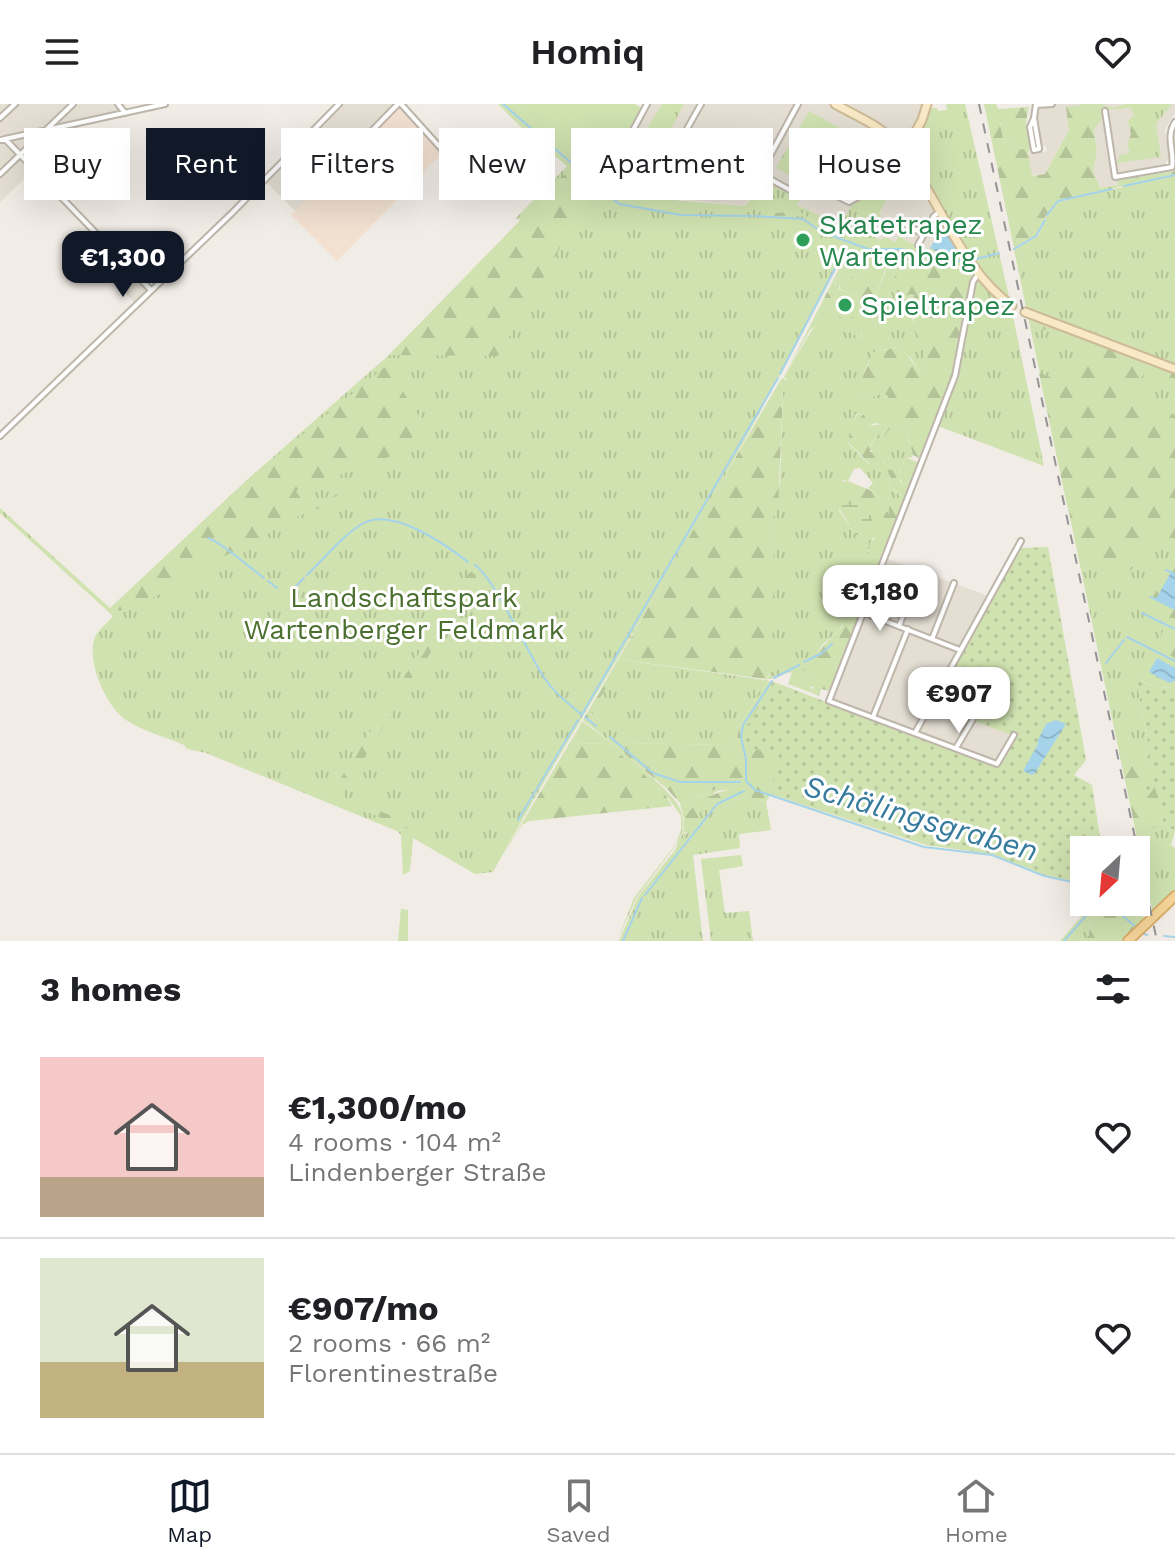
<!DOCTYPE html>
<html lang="en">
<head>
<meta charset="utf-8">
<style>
	body { margin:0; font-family:"Work Sans",sans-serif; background:#f2f2f2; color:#202124; height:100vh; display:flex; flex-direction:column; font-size:30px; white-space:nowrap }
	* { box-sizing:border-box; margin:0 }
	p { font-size:26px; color:#757577 }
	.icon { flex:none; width:44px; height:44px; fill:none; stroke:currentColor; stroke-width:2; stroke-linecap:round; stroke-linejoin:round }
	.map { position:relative; height:837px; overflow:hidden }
	.sheet { display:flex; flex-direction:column; background:#fff; flex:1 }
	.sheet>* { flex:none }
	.top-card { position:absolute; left:24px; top:24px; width:1128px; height:72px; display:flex; gap:16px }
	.needle { width:52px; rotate:206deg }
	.fabs { position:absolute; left:1070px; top:732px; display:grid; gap:16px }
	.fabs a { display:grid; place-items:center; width:80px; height:80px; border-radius:0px; background:#fff; box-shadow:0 8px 32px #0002; font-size:40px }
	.price { position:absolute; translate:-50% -68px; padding:0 18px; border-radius:16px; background:#fff; color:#222; font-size:26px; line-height:52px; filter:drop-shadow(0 2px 4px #0008) }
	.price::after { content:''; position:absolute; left:50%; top:48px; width:24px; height:18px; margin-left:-12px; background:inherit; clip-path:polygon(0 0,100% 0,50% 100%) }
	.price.on { background:#111827; color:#fff }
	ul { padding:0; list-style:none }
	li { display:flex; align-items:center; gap:24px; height:200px; padding:0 40px }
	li+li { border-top:2px solid #e0e0e0 }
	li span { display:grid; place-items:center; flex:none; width:224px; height:160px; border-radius:0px; color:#555 }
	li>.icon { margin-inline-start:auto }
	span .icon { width:96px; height:96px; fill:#fffc; stroke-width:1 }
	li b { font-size:34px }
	h2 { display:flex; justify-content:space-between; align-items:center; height:96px; padding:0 40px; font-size:34px }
	.chip { padding:0 28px; border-radius:0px; background:#fff; box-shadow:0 8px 32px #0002; font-size:28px; line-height:72px }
	.chip.on { background:#111827; color:#fff }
	header { display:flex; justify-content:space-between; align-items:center; height:104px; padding:0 40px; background:#fff; font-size:36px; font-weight:600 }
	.tabs { display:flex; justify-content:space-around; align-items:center; height:112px; border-top:2px solid #e0e0e0; background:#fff; font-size:22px; color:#757577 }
	.tabs a { display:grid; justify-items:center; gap:4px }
	.tabs .on { color:#111827 }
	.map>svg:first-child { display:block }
	.residential { fill:#e4ded3 }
	.commercial { fill:#f2e1d1 }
	.grass { fill:url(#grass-tufts); fill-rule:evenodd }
	.forest { fill:url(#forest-firs) }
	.wetland { fill:url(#wetland-marsh) }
	.garden { fill:url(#garden-dots) }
	.pitch { fill:#d0e2b0 }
	.parking { fill:#e2dfdd }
	.water { fill:url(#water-waves) }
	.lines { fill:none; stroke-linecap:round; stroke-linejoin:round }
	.stream { stroke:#a5d3ea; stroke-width:2 }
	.street-casing { stroke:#beb6ab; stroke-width:8 }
	.secondary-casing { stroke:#cdbb97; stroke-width:11 }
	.primary-casing { stroke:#d9af6b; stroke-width:12 }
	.street { stroke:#fff; stroke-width:4 }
	.secondary { stroke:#fae9c6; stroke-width:7 }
	.primary { stroke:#f6d499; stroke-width:8 }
	.rail { stroke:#949494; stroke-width:2; stroke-dasharray:10 10; stroke-linecap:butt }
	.leisure-dot { fill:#2e9e5b; stroke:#fff; stroke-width:3 }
	.labels { text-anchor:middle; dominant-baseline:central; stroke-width:6; stroke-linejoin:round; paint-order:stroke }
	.leisure-label { font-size:28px; fill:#27864d; stroke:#fff; text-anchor:start }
	.park-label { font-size:28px; fill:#4b6f2e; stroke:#fff }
	.water-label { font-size:30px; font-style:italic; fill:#367a9e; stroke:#fff }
</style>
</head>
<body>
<header><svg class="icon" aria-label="menu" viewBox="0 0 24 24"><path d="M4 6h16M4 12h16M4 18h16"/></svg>Homiq<svg class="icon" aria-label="heart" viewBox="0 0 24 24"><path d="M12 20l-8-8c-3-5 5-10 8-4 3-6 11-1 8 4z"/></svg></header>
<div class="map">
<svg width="1175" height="837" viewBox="0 0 1175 837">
	<defs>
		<pattern id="grass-tufts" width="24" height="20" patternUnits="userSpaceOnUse" patternTransform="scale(2)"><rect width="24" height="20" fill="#d0e2b0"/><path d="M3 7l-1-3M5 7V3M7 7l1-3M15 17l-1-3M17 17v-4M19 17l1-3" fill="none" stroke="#b4c398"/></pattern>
		<pattern id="forest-firs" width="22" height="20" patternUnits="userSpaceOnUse" patternTransform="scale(2)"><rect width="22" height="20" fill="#d0e2b0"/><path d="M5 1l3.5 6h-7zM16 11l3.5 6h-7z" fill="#b4c398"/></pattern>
		<pattern id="wetland-marsh" width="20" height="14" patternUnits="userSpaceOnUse" patternTransform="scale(2)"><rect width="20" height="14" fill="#d0e2b0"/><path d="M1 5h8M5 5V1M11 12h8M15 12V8" fill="none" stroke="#b4c398"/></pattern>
		<pattern id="garden-dots" width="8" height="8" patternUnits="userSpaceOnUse" patternTransform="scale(2)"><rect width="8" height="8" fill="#d0e2b0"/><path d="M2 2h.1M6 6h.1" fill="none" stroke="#b4c398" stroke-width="1.8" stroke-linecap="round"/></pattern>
		<pattern id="water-waves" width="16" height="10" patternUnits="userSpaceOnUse" patternTransform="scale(2)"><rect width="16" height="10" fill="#a5d3ea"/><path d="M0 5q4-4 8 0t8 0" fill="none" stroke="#8fb6c9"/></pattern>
	</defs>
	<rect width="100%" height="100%" fill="#f1ece5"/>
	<path class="residential" d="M 0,0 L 115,0 L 123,7 L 81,16 L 80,22 L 0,98 Z
		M 342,0 L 400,0 L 295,107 L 266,78 Z
		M 643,0 L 924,0 L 899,49 L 945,124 L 928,148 L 899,132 L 895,138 L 880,136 L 870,131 L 892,83 L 876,73 L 873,73 L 866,90 L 853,99 L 839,124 L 827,115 L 797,101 L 801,91 L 784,87 L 770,80 L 767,75 L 757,91 L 751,92 L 746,102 L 655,93 L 665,72 L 663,71 L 655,84 L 651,84 L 612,62 Z
		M 1039,0 L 1175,0 L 1175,9 L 1165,25 L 1169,54 L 1164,61 L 1119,68 L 1118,81 L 1100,84 L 1093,67 L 1097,48 L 1094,25 L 1100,16 L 1069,26 L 1045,70 L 1031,72 L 1028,50 L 1047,47 L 1046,42 L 1040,43 L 1036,9 Z
		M 117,154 L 148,186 L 135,199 L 104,167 Z
		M 888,455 L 988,492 L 929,599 L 1012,631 L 997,658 L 833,596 Z"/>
	<path class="commercial" d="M 400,0 L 443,48 L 337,157 L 291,111 Z"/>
	<path class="grass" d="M 498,0 L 513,0 L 599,71 L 615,43 L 619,44 L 613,62 L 651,84 L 655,84 L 663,70 L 665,71 L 655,93 L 661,95 L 745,102 L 767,75 C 775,84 787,90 802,91 L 797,101 L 828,115 L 839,124 L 853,99 L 866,90 L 872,74 L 877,73 L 893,84 L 879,110 L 881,111 L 871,131 L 880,136 L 885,133 L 895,138 L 899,132 L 927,148 L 930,144 L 947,153 L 960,147 L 968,160 L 964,163 L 844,150 C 795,243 746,336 693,428 C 626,542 557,652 493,768 L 475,770 L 413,734 L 410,767 L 403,771 L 401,731 L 397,727 L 206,649 L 187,645 L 184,641 C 165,633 143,627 126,616 C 106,603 84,553 96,531 C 100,524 109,518 113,512 L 0,409 L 0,404 L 110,504 L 247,376 L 389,251 L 523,116 L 515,115 L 567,62 L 525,27 Z
		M 662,0 L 684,0 L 659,48 L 640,37 Z
		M 946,0 L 965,0 L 1010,197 L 984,175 L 909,53 L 909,47 L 927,16 L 929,4 L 937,4 L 938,7 L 947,6 Z
		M 1079,0 L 1102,0 L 1113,4 L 1125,0 L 1172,0 L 1156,20 L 1161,53 L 1117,59 L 1120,51 L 1130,49 L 1128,37 L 1143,34 L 1134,4 L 1101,6 Z
		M 809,7 L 873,42 L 851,85 L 831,74 L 849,44 L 822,30 L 796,75 L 776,64 Z
		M 1022,15 L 1026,17 L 1030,44 L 1011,48 L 1016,36 L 1004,39 L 1000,18 Z
		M 888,40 L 896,48 L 898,53 L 887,74 L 877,67 L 887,51 Z
		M 1175,71 L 1175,584 L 1154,583 L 1139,575 L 1137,580 L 1153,666 L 1141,688 L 1159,695 L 1164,720 L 1175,727 L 1171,741 L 1175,744 L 1175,785 L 1153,810 L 1014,146 L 1038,132 L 1048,110 L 1058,98 Z
		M 845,151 L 880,155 L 874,163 L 839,179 L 839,186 L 834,181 L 844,161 L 842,159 Z
		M 890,156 L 919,160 L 916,166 L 899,165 L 910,190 L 915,191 L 907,199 L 927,258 L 924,268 L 920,268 L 910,253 L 896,243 C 889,246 882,245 876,248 C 868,252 859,283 858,292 L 871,295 L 877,290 L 887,291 L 890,296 L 890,322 L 907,328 L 913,351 L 911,354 L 905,353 L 903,360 L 908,365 L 904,382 L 899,373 L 900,366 L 888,366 L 891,373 L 889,380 L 901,393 L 889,399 L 889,410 L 875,388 L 868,384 L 873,379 L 860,364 L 854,365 L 848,377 L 843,376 L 839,406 L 854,429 L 869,445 L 860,486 L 852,496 L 848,513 L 838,527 L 822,541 L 804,567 L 809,565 L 810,570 L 804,581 L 813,585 L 812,589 L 788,580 L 792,568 L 772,573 L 772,575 L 766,575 L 769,577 L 739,622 L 737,635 L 731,641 L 623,639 L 625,650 L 597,627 L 591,608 L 622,556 L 765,576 L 769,572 L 774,429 L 770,419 L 780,379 L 783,285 L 780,277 L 782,274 L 788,277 L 784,273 L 816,219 C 830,217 848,226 860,234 L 862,232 C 862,219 861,207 873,199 ZM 858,309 L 864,311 L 868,322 L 876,319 L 887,322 L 877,331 L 869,345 L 876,350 L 886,347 L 884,359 L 869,360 L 848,339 L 855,311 Z
		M 978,176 L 1011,203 L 1044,362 L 938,322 L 959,271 L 973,187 Z
		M 582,617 C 601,630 669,684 678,701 C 685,713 684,725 679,737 L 637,793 L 617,837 L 634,794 L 676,740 L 681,726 L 681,712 L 669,695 L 608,640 L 572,639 Z
		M 734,681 L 733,685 L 717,687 L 684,715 L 680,699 C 700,697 713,682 734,681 Z
		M 769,693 L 766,698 L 771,726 L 739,730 L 740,744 L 693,751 L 703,837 L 619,837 L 638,793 L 675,746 L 683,729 L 687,730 L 695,707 L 713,696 L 717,698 L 750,694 L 762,697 Z
		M 741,751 L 743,762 L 719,766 L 725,809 L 749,807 L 753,837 L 711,837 L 701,755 Z
		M 1094,798 L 1101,798 L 1089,811 L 1090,830 L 1084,837 L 1060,837 Z
		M 401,805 L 408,806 L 408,837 L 398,837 Z"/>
	<path class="forest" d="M 984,0 L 996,0 L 998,5 L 1029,3 L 1026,17 L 1022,15 L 1000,19 L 1004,39 L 1017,36 L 1011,47 L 1030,44 L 1028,50 L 1032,72 L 1045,70 L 1069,26 L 1066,3 L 1083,1 L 1101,6 L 1102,15 L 1094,25 L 1097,48 L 1093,67 L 1100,84 L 1118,81 L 1117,76 L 1175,67 L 1175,70 L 1058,97 L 1047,110 L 1036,131 L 1014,144 Z
		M 1132,1 L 1152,8 L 1147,10 C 1145,21 1146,30 1153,39 L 1149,50 L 1142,49 L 1143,44 L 1140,38 L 1136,41 L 1133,52 L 1120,54 L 1120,51 L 1130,49 L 1127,40 L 1131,30 L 1128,17 L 1134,11 L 1130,4 Z
		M 617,45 L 609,69 L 625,83 L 630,82 L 644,88 L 647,83 L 655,84 C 652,90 649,98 642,99 C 631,102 608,89 599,81 L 599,71 Z
		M 570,65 L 592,88 L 498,252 L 389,251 Z
		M 793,102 C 799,109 833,127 845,132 L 842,134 C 829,130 820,119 808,114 C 792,108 777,115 763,110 L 789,108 Z
		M 880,155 L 889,156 L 873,199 C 861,209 864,220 861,234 L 841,224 L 817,219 L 810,226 L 784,273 L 842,159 L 844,161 L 834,180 L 839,186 L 830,209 L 859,193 L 840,185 L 839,179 L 874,163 Z
		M 919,160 L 965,165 L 972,171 L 952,274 L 919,354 L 913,351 L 907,328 L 890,322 L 890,296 L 887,291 L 877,290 L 871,295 L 858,293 L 859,282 L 873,248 L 901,243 L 920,268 L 924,268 C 930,252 918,240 914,226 C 913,221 915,216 913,212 C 912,208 908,206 905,203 L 915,191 L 910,190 L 904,193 L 894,177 L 897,166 L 916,165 Z
		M 1030,213 L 1175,268 L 1175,276 L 1148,266 L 1139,276 L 1131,277 L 1127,291 L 1175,311 L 1175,554 L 1157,543 L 1164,523 L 1144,510 L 1168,464 L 1164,462 L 1172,447 L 1171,435 L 1144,448 L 1132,465 L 1115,478 L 1079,442 L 1067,401 L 1039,269 L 1064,278 L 1073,267 L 1079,250 L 1071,246 L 1065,233 L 1034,222 Z
		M 386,262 L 435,336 L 296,387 L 304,399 L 339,390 L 316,406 L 301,411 L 244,443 L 191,468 L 157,492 L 120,507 L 111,504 L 247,376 Z
		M 780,277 L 783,285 L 778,405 L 770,419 L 774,429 L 772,556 L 771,566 L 766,575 L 623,556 L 591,608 L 599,621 L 597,627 L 583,616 Z
		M 858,309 L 864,311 L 869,322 L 882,320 L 890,324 L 885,332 L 877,331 L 870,342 L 870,348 L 886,347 L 887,352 L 881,362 L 870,360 L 848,338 L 852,318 Z
		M 905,353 L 919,359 L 840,566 L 830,587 L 821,585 L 819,592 L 812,589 L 814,582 L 809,584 L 804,581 L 810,570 L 808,566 L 803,567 L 804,561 L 842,523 L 850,506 L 844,497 L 852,496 L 860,486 L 870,439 L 875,434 L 850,397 L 835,397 L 838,379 L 848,377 L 875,388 L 889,410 L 889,399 L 901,392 L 889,380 L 891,374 L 887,366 L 899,365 L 900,377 L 904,381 L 908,365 L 903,360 Z
		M 469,469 L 475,470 L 478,479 L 467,490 L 342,690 L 344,693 L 405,717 L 414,725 L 408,725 L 334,694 L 331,690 Z
		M 769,577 L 807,590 L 774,578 L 770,586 L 780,650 L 769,693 L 762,697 L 750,694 L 717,698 L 713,696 L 696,707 L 699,714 L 692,727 L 683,729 C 684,724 683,720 684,715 C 692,699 717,687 733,685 L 734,682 C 713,681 700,697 680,699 L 666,684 L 625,650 L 622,639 L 731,641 L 737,635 L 739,622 Z
		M 579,623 L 572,639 L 608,640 L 663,687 L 672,702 L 529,717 L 522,721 L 502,753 Z
		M 1147,637 L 1164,720 L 1137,730 L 1119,647 Z
		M 1140,792 L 1144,800 L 1143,820 L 1121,837 L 1084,837 L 1090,830 L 1089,811 L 1101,798 L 1111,804 L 1114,798 L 1136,798 L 1136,793 Z"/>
	<path class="wetland" d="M 835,397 L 850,397 L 862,404 L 871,412 L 876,430 L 870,439 L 869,445 L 854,429 Z"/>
	<path class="garden" d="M 1048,443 L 1086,656 L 1074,671 L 1092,681 L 1101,739 L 1105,745 L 1084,746 L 1084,782 L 1078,778 L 1048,773 L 991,750 L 926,741 L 770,690 L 779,650 L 746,643 L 745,625 L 773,578 L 998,662 L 1014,632 L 932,601 L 1020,444 Z
		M 1138,575 L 1154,583 L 1175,584 L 1175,727 L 1164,720 L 1155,683 L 1148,692 L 1140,688 L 1153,666 L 1137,580 Z"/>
	<path class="pitch" d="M 513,0 L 635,0 L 641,4 L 619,44 L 615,43 L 599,71 Z
		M 839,185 L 859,193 L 850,217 L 830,209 Z"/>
	<path class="parking" d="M 829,33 L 842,41 L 822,76 L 809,79 L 804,77 Z"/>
	<path class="water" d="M 945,124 L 959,147 L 947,153 L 930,144 L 940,127 Z
		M 1171,468 L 1175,470 L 1175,505 L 1156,495 Z
		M 1157,554 L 1175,564 L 1175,577 L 1169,579 L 1149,568 Z
		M 1056,616 L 1066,620 L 1035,669 L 1032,671 L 1023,667 L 1038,640 L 1037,638 L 1046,620 Z"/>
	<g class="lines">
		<path class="stream" d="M 503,0 L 619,100 L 681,111 L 751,112
			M 1124,82 L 1175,71
			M 1047,111 L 1058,97 L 1112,85
			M 754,112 L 803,115 L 822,128 L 868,145 L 902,145 L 940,157 L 967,157
			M 1014,145 L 1036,132 L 1045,116
			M 843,149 L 844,147
			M 973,156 L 999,149
			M 780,270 L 842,151
			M 208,434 C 218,436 252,465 264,474
			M 475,461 C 494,474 527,547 543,572 C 553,588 567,598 582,611
			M 1166,466 L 1175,470
			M 307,471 C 324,455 342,432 362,420 C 391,402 445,440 468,458
			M 268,477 L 277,484
			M 293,485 L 304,474
			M 1151,493 L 1175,505
			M 1142,509 L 1175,525
			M 1127,533 L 1175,557
			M 804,558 L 822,549 L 832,540
			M 1106,559 L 1124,536
			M 774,574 L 799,561
			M 772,577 L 743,621 L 741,633 L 746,655 L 746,677 L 755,686 L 924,743 L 992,751 L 1044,772 L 1077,779 L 1084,783
			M 581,612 L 778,274
			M 585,613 L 596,622
			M 610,633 L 653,669 L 680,678 L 740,678
			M 518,716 L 578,616
			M 645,791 L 717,700 L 744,687
			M 1106,798 L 1136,823
			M 1142,829 L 1147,831
			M 1164,832 L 1175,833
			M 623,837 L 642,794
			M 1064,837 L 1098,798"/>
		<defs>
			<path id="street" d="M 118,0 L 125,9
				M 401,0 L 447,51 L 478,76
				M 647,0 L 625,41 L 665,64 L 701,0
				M 798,0 L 764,63 L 770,75 L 790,86 L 825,86 L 849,98 L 860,92 L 873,69 L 888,77 L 903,50
				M 1036,1 L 1052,0
				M 1105,7 L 1115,73 L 1172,63 C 1175,48 1165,33 1175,18
				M 0,14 L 15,0
				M 1034,14 L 1030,23 L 1034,46 L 1039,45 L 1039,44 L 1034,14 L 1036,0
				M 5,35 L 151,186
				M 0,36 L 165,0
				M 283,57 L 313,87 L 398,0
				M 0,70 L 73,0
				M 761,78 L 756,89 L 745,91 L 680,82 L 693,54 L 714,56 L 761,78 L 765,71
				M 905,120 L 923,130
				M 918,141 L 934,112 L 939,108
				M 978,170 L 973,178 L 955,272 L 829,597 L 997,660 L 1014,631
				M 0,332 L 232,109 L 339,0
				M 862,508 L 960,546
				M 899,522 L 921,466
				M 932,535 L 954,479
				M 873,613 L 908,525
				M 915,629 L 1021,437
				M 956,644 L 973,615"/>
			<path id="secondary" d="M 835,0 C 854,11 878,20 893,37 C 939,87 955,160 1012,202
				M 903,50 L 922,16 L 927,0
				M 1025,208 L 1175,265"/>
			<path id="primary" d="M 1128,837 L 1175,792"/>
		</defs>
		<use href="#street" class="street-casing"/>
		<use href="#secondary" class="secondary-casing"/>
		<use href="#primary" class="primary-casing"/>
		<use href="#street" class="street"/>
		<use href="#secondary" class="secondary"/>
		<use href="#primary" class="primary"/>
		<path class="rail" d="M 979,0 L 1157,837"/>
	</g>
	<g class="leisure-dot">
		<circle cx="803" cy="136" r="8"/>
		<circle cx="845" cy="201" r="8"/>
	</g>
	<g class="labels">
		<g class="leisure-label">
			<text x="819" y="120">Skatetrapez<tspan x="819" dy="32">Wartenberg</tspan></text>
			<text x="861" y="201">Spieltrapez</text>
		</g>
		<g class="park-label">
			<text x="404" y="493">Landschaftspark<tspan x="404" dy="32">Wartenberger Feldmark</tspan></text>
		</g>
		<g class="water-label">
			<text transform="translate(921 714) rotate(16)">Schälingsgraben</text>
		</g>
	</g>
</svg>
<div class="fabs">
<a><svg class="needle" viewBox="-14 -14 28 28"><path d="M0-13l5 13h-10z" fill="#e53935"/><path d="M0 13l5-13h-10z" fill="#757577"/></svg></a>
</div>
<b class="price on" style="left:123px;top:195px">€1,300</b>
<b class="price" style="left:880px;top:529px">€1,180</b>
<b class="price" style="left:959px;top:631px">€907</b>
<div class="top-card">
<a class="chip">Buy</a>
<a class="chip on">Rent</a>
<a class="chip">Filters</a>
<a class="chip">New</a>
<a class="chip">Apartment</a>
<a class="chip">House</a>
</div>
</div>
<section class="sheet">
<h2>3 homes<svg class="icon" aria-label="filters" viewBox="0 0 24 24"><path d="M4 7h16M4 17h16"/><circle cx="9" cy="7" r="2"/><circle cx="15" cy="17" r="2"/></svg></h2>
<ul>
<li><span style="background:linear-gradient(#f6c9c9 75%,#b9a48a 0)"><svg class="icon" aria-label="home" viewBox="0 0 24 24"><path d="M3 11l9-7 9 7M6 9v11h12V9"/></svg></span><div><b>€1,300/mo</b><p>4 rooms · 104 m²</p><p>Lindenberger Straße</p></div><svg class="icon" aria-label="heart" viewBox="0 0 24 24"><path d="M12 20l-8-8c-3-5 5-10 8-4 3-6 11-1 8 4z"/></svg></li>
<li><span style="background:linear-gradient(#dfe7d0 65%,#c2b280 0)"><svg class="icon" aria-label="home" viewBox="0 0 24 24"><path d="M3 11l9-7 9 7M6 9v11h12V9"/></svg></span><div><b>€907/mo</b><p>2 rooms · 66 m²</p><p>Florentinestraße</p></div><svg class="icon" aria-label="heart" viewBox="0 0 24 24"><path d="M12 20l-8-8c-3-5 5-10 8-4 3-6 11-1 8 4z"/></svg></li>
</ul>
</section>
<nav class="tabs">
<a class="on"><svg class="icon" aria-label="map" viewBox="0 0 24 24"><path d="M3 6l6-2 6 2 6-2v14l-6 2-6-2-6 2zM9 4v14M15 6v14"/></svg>Map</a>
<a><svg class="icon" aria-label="saved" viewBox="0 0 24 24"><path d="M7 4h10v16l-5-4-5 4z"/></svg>Saved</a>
<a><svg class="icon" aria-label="home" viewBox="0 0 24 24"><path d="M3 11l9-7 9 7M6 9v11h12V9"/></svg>Home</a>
</nav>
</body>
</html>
